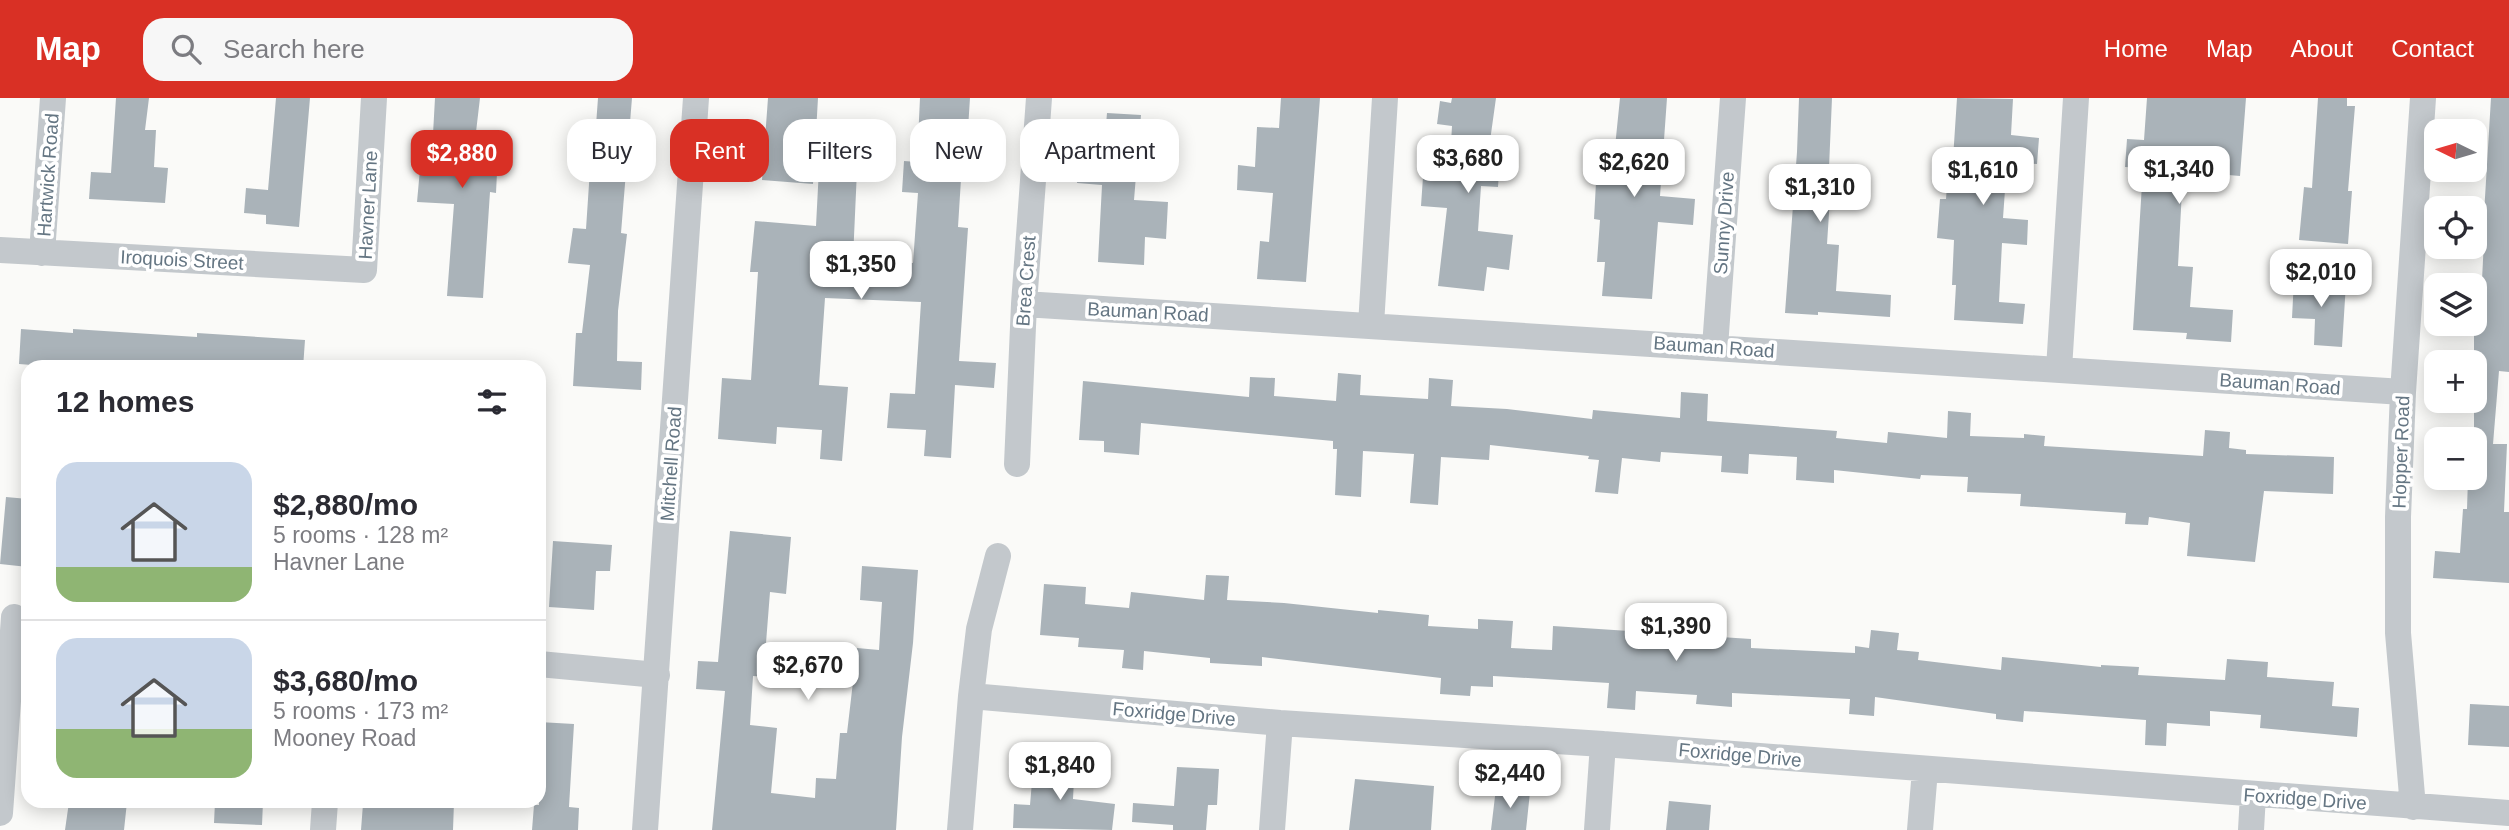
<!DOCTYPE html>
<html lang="en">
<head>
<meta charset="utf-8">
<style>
	body { margin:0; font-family:Helvetica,sans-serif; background:#f7f7f7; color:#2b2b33; height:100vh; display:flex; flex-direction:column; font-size:26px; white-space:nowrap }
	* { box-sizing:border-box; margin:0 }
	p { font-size:23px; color:#7c7c81 }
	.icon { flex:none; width:38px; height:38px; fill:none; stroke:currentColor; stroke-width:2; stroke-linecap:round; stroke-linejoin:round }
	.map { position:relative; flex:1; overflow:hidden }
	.sheet { position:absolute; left:21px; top:262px; width:525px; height:448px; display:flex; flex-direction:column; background:#fff; border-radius:21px; box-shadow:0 4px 18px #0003 }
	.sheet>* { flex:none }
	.guide { position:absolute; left:567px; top:21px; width:665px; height:63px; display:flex; gap:14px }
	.needle { width:46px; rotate:275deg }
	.buttons { position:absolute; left:2424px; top:21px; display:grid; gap:14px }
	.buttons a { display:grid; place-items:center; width:63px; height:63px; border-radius:14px; background:#fff; box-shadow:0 4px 18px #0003; font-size:35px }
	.price { position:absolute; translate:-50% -60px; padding:0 16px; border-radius:14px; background:#fff; color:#222; font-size:23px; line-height:46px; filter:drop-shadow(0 2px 4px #0008) }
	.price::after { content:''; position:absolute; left:50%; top:42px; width:21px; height:16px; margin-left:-10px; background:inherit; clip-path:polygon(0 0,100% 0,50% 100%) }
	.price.on { background:#d93025; color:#fff }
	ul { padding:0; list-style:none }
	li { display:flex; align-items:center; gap:21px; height:175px; padding:0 35px }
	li+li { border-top:2px solid #e1e1e2 }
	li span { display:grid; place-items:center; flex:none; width:196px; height:140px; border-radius:21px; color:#555 }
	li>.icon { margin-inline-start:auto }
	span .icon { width:84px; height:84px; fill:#fffc; stroke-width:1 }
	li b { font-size:30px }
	h2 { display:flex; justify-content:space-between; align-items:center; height:84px; padding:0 35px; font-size:30px }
	.pill { padding:0 24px; border-radius:21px; background:#fff; box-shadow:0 4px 18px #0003; font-size:24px; line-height:63px }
	.pill.on { background:#d93025; color:#fff }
	header { display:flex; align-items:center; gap:42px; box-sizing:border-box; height:98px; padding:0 35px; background:#d93025; color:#fff }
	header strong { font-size:33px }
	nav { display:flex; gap:38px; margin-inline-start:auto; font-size:24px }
	.search { width:490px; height:63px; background:#f7f7f7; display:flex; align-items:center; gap:18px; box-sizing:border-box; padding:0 24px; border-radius:21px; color:#7c7c81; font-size:26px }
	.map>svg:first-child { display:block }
	.building { fill:#aab3b9 }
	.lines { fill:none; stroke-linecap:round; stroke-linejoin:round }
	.minor { stroke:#c3c8cc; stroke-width:26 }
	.labels { text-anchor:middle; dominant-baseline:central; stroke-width:7; stroke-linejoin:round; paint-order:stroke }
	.street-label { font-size:19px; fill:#657683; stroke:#fff }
</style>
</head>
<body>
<header>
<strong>Map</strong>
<div class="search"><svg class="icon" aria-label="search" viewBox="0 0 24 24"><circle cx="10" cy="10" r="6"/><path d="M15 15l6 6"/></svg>Search here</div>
<nav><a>Home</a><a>Map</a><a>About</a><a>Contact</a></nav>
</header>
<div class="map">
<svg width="2509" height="732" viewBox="0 0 2509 732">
	<rect width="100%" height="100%" fill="#fafaf8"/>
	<path class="building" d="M 116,0 L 149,0 L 145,32 L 156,32 L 154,69 L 168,70 L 165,105 L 89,101 L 91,74 L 111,75 Z
		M 276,0 L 310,0 L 299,129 L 266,126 L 266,117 L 244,115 L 246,90 L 268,92 Z
		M 435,0 L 480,0 L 476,34 L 480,34 L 479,52 L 498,54 L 496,95 L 490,94 L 483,200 L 447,198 L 454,106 L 417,104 L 420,71 L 431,72 Z
		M 598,0 L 632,0 L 621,135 L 627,136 L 618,213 L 617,263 L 642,264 L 641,292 L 573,288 L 576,235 L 582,235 L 590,167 L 568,165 L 573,130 L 586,131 L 592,41 L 595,41 Z
		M 768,0 L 818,0 L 813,86 L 762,82 Z
		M 920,0 L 970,0 L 967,46 L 973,47 L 971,81 L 961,81 L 958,129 L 968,130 L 959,263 L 996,265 L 994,290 L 955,287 L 951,360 L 924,358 L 926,332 L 887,330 L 890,295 L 915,296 L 921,204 L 825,200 L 819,287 L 848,289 L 842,363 L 820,361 L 822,332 L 777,329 L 776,346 L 718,341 L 722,280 L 751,282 L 758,174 L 750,174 L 755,123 L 816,128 L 819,70 L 857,72 L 853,161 L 913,165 L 918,95 L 902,94 L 904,63 L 917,64 Z
		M 1281,0 L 1320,0 L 1306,184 L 1257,181 L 1260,143 L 1269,144 L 1273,95 L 1237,92 L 1238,67 L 1255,69 L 1257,29 L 1279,30 Z
		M 1452,0 L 1496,0 L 1490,43 L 1501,43 L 1498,89 L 1481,88 L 1478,133 L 1513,137 L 1509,172 L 1487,169 L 1484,193 L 1438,188 L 1447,110 L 1421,108 L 1423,79 L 1449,80 L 1452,28 L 1437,26 L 1440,3 L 1451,5 Z
		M 1620,0 L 1667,0 L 1660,98 L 1695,101 L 1693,127 L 1658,124 L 1652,201 L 1602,198 L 1605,164 L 1597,164 L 1600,122 L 1594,121 L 1598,48 L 1615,49 Z
		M 1799,0 L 1832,0 L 1829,70 L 1854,72 L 1852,102 L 1830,100 L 1827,146 L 1839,147 L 1836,193 L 1891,197 L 1890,219 L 1818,214 L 1818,217 L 1785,215 L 1797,54 Z
		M 1957,0 L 2013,1 L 2011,37 L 2039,40 L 2037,66 L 2007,64 L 2003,120 L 2028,122 L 2027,147 L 2002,145 L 1999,204 L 2025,206 L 2023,226 L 1954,222 L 1956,187 L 1952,187 L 1954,142 L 1937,140 L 1940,101 L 1946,101 L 1948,75 L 1952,76 Z
		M 2147,0 L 2246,0 L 2240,78 L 2183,73 L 2178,168 L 2193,169 L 2190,209 L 2233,212 L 2231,244 L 2186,241 L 2187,235 L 2133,232 L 2143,70 L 2125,69 L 2127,41 L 2144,42 Z
		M 2318,0 L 2347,0 L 2347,8 L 2355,8 L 2348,93 L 2352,93 L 2348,146 L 2299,142 L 2304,89 L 2312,90 Z
		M 2491,0 L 2509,0 L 2509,274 L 2499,273 L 2493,346 L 2507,346 L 2504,414 L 2509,414 L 2509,485 L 2433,480 L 2435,453 L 2460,455 L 2463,411 L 2467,411 L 2468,380 L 2474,380 L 2474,314 L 2471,314 L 2472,303 L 2474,303 L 2474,202 L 2481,202 L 2484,142 L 2474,141 L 2474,115 L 2484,116 Z
		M 1107,15 L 1141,17 L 1134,102 L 1168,104 L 1166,141 L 1145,139 L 1144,167 L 1098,164 L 1102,87 L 1077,85 L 1079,59 L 1103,62 Z
		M 2294,181 L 2346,185 L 2342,249 L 2314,247 L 2315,221 L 2292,220 Z
		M 21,231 L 73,235 L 73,231 L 197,239 L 197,235 L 305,242 L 303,270 L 228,270 L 172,266 L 172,269 L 70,270 L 19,266 Z
		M 1338,275 L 1361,277 L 1360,297 L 1428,301 L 1429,280 L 1453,282 L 1451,308 L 1507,311 L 1592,321 L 1593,312 L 1680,320 L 1681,294 L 1708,296 L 1707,323 L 1837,333 L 1836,340 L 1887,345 L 1888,334 L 1947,340 L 1948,313 L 1971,315 L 1970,338 L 2024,340 L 2024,336 L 2045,338 L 2044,348 L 2203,358 L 2205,332 L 2230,334 L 2229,350 L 2246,352 L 2246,356 L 2334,359 L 2333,396 L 2264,393 L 2255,464 L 2187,458 L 2190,425 L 2149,419 L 2148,427 L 2125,426 L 2126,415 L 2020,408 L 2021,396 L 1967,394 L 1968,379 L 1921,377 L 1920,381 L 1834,372 L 1834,385 L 1796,382 L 1797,359 L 1749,356 L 1748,376 L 1721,374 L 1722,358 L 1661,354 L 1660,364 L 1622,360 L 1618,396 L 1595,394 L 1599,362 L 1588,361 L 1589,358 L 1490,347 L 1489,362 L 1441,359 L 1438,407 L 1410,405 L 1414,356 L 1363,353 L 1361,399 L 1335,397 L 1337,351 L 1333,351 L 1333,343 L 1141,325 L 1139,357 L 1104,354 L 1104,343 L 1079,342 L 1083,283 L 1249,299 L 1250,279 L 1275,280 L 1274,298 L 1336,303 Z
		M 6,399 L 28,401 L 28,469 L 0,466 Z
		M 730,433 L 791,439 L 786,496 L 770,494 L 766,545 L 784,546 L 781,580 L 753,578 L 750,627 L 777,630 L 771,695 L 815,700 L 816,680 L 836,681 L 840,635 L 847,635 L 857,550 L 879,552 L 882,504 L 860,502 L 862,468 L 918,472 L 913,545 L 902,639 L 896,732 L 712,732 L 725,593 L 696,591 L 698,563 L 718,564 Z
		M 553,443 L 612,447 L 610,473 L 596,473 L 594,512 L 549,509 Z
		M 1206,477 L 1229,478 L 1227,502 L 1284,505 L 1378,515 L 1378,512 L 1429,517 L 1428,528 L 1478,531 L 1478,521 L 1513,523 L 1511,550 L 1552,552 L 1553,528 L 1751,541 L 1751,550 L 1855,555 L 1855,548 L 1869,550 L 1871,532 L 1899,535 L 1897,552 L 1919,554 L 1918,562 L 2001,572 L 2002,559 L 2101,569 L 2101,567 L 2139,569 L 2138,577 L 2225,582 L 2227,561 L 2268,564 L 2267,579 L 2334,584 L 2332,608 L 2359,610 L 2357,639 L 2260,630 L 2261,617 L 2210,613 L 2210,628 L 2167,625 L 2166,648 L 2145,647 L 2146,622 L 2024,613 L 2023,624 L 1996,621 L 1996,616 L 1875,599 L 1874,618 L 1849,616 L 1850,601 L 1732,595 L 1732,609 L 1696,606 L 1697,597 L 1636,593 L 1635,612 L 1607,610 L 1609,585 L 1493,578 L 1493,589 L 1471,588 L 1470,598 L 1440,596 L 1441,580 L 1262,559 L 1262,568 L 1210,565 L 1210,560 L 1144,553 L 1143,572 L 1122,570 L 1124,552 L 1078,549 L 1079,540 L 1040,537 L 1044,486 L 1086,489 L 1085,506 L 1129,510 L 1131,494 L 1204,502 Z
		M 2470,606 L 2509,608 L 2509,649 L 2468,647 Z
		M 539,624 L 574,626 L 569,709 L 579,710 L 578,732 L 532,732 L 534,707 L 539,707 Z
		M 1034,660 L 1075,662 L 1073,701 L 1115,706 L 1112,732 L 1013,730 L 1014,706 L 1030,707 Z
		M 1177,669 L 1219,671 L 1217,707 L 1208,707 L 1206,732 L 1173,732 L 1173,727 L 1132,724 L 1133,705 L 1174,708 Z
		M 1355,681 L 1434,688 L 1431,732 L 1349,732 Z
		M 1496,690 L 1530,694 L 1526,732 L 1491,732 Z
		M 1669,703 L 1711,707 L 1709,732 L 1666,732 Z
		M 69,704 L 127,704 L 124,732 L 65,732 Z
		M 215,704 L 263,704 L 262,727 L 214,725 Z
		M 382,704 L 454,704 L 453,732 L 361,732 L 363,706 L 382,708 Z"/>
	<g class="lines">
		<path class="minor" d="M 0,152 L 364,172 L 374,0
			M 42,155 L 53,0
			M 1024,206 L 2403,294
			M 1371,227 L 1385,0
			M 1715,249 L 1733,0
			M 2059,271 L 2076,0
			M 1017,366 L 1024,206 L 1039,0
			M 539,566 L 657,577
			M 971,598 L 1280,625 L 1603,646 L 2509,715
			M 2413,709 L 2398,535 L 2398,419 L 2403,294 L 2423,0
			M 0,715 L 14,519
			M 323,732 L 325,704
			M 645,732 L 696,0
			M 960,732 L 971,598 L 979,531 L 998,458
			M 1272,732 L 1280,625
			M 1597,732 L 1603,646
			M 1920,732 L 1925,672
			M 2251,732 L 2253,697"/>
	</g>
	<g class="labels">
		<g class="street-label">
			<text transform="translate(48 77) rotate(-86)">Hartwick Road</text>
			<text transform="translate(368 107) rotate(-87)">Havner Lane</text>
			<text transform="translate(1724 125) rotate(-86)">Sunny Drive</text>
			<text transform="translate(182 162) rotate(3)">Iroquois Street</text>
			<text transform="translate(1026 183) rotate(-86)">Brea Crest</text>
			<text transform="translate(1148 214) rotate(3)">Bauman Road</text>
			<text transform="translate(1714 249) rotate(4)">Bauman Road</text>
			<text transform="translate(2280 286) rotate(4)">Bauman Road</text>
			<text transform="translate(2401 354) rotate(-88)">Hopper Road</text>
			<text transform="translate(671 366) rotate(-86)">Mitchell Road</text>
			<text transform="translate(1174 616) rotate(5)">Foxridge Drive</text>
			<text transform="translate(1740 657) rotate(5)">Foxridge Drive</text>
			<text transform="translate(2305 701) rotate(4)">Foxridge Drive</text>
		</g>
	</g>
</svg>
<div class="buttons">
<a><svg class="needle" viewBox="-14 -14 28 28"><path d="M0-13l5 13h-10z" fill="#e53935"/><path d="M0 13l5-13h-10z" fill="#7c7c81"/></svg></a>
<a><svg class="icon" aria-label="locate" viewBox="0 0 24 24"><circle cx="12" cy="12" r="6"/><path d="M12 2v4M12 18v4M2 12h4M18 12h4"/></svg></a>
<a><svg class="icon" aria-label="layers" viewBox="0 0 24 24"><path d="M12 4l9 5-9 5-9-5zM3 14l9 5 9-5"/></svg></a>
<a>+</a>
<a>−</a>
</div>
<b class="price on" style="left:462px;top:92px">$2,880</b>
<b class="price" style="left:1468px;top:97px">$3,680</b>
<b class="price" style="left:1634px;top:101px">$2,620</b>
<b class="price" style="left:2179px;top:108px">$1,340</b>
<b class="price" style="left:1983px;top:109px">$1,610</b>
<b class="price" style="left:1820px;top:126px">$1,310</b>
<b class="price" style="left:861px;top:203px">$1,350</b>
<b class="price" style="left:2321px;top:211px">$2,010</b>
<b class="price" style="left:1676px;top:565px">$1,390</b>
<b class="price" style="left:808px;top:604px">$2,670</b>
<b class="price" style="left:1060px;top:704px">$1,840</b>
<b class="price" style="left:1510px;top:712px">$2,440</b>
<div class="guide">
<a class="pill">Buy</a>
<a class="pill on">Rent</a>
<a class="pill">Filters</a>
<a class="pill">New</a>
<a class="pill">Apartment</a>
</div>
<section class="sheet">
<h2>12 homes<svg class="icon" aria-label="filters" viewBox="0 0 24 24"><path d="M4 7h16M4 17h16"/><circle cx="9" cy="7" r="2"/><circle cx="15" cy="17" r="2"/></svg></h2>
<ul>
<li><span style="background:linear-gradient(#c9d6e8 75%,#8fb573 0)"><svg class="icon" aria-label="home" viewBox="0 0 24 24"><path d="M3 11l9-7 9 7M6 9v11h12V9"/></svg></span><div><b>$2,880/mo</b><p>5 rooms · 128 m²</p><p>Havner Lane</p></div></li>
<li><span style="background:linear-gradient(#c9d6e8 65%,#8fb573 0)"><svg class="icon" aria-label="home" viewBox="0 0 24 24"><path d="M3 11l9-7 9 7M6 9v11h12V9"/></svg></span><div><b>$3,680/mo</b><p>5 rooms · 173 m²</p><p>Mooney Road</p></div></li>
</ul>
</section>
</div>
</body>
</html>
